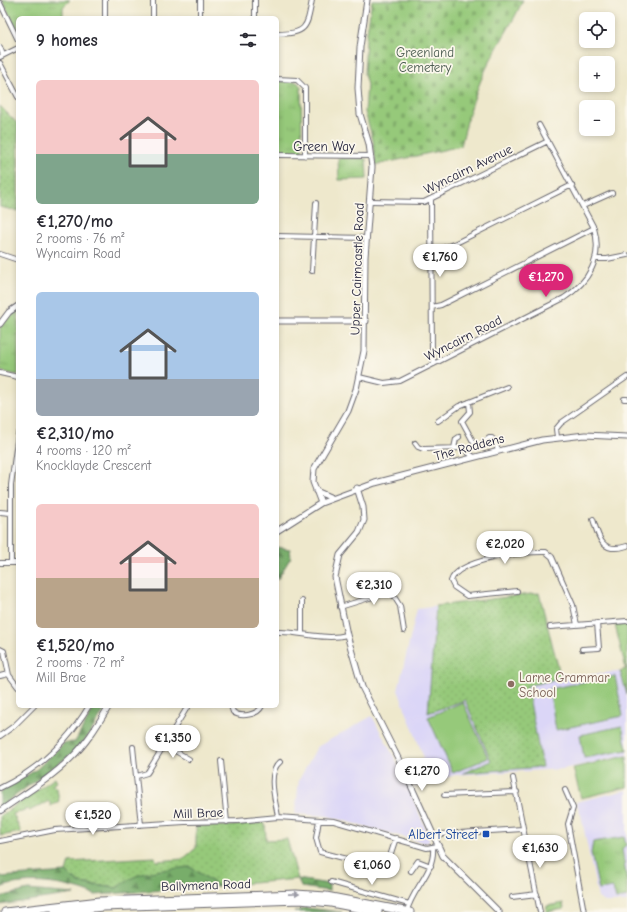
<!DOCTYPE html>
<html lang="en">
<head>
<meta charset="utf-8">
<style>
	body { margin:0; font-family:"Comic Neue",sans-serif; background:#f7f7f7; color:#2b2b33; height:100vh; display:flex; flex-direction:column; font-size:15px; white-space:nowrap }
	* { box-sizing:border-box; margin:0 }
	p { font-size:13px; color:#7c7c81 }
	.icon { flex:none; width:22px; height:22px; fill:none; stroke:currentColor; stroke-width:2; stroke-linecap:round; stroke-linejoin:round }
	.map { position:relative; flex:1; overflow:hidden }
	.drawer { position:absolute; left:16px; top:16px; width:263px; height:692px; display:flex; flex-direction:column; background:#fff; border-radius:6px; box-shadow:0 2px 6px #0003 }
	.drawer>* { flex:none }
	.controls { position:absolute; left:579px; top:12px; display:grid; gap:8px }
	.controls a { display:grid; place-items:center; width:36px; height:36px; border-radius:6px; background:#fff; box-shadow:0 2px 6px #0003; font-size:20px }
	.price { position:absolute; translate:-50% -34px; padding:0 9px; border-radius:14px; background:#fff; color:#222; font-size:13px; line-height:26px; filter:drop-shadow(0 1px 2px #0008) }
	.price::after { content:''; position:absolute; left:50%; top:24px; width:12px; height:9px; margin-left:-6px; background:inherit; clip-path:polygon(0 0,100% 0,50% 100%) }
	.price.active { background:#db2777; color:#fff }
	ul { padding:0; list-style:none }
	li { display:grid; align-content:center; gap:8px; height:212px; padding:0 20px }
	li span { display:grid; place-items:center; height:124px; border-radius:6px; color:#555 }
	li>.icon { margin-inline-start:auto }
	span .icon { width:72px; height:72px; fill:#fffc; stroke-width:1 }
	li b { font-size:17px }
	h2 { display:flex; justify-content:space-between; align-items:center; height:48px; padding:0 20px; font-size:17px }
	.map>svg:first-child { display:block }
	.built { fill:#dbd6f7 }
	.grass { fill:url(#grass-dots); stroke:#5c765a }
	.forest { fill:url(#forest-firs); stroke:#4d6852 }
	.cemetery { fill:url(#cemetery-stones); stroke:#5c765a }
	.park { fill:url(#park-tufts); stroke:#5c765a }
	.garden { fill:#96c97a; stroke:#5c765a }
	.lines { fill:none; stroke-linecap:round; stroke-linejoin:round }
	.minor-casing { stroke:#69676e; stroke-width:6 }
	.tertiary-casing { stroke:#69676e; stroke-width:7 }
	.trunk-casing { stroke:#69676e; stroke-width:9 }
	.minor { stroke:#fff; stroke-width:4 }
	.tertiary { stroke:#fff; stroke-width:5 }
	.trunk { stroke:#fff; stroke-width:7 }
	.oneway { fill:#9c9ca7 }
	.education-dot { fill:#8d6e63; stroke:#fbf7ec; stroke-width:1.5 }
	.transit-dot { fill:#1a4fb4; stroke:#fbf7ec; stroke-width:1.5 }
	.labels { text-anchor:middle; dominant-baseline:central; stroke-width:3.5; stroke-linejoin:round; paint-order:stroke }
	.park-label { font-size:13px; fill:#4b5c51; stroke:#fbf7ec }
	.street-label { font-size:13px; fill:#22223b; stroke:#fbf7ec }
	.education-label { font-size:13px; fill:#785e54; stroke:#fbf7ec; text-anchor:start }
	.transit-label { font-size:13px; fill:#164399; stroke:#fbf7ec; text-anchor:end }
</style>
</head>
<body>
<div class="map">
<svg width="627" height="912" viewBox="0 0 627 912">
	<defs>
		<pattern id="grass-dots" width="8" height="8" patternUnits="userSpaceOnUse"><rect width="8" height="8" fill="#96c97a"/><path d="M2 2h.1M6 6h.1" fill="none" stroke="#81ac6a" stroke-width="1.8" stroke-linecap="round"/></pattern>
		<pattern id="forest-firs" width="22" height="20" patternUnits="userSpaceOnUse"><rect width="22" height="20" fill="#78ad6a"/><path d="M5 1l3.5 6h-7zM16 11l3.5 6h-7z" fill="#628c58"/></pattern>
		<pattern id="cemetery-stones" width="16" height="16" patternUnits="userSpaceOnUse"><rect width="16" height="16" fill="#96c97a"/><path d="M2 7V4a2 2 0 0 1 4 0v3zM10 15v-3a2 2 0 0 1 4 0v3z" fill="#81ac6a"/></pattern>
		<pattern id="park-tufts" width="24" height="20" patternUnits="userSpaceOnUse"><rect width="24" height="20" fill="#96c97a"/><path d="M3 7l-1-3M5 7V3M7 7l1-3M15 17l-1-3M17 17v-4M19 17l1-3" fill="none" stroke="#81ac6a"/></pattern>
	</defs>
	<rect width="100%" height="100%" fill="#fbf7ec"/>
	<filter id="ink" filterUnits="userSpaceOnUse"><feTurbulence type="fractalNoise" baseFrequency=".025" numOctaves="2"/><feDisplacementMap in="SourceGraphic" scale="8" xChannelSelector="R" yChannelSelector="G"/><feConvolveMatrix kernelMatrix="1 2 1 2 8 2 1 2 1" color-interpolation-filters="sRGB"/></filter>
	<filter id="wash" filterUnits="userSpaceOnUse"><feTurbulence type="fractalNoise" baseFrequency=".012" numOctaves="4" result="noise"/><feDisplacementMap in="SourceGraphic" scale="16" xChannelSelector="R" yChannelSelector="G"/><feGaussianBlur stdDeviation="0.9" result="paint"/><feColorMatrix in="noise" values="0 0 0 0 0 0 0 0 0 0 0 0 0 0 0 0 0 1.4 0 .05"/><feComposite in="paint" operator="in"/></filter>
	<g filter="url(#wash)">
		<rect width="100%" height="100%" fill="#eee8cc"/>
		<path class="built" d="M 539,593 L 561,678 L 620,671 L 627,697 L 627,755 L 563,769 L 455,775 L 414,787 L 405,766 L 424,758 L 398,690 L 417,609 Z
			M 372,716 L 400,768 L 429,837 L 429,842 L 425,843 L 327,816 L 295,814 L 299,780 L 317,747 Z
			M 627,790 L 627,902 L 605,902 L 598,898 L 581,815 L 576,802 Z"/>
		<path class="grass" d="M 0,106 L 18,124 L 18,211 L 0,207 Z
			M 539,593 L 561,678 L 527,686 L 542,767 L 463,773 L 491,761 L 465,700 L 428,713 L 436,606 Z
			M 55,778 L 57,782 L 52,785 L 57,788 L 59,801 L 51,806 L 49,801 L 29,811 L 27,809 L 13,814 L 21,832 L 0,836 L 0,816 Z
			M 261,823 L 265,823 L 266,840 L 287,839 L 298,879 L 219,886 L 190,867 L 120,885 L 117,888 L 79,883 L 66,872 L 69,862 L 155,857 L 156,861 L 183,859 L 196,848 L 196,826 L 230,826 Z
			M 563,903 L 564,909 L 546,912 L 547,906 Z"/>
		<path class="forest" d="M 277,547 L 290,549 L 291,557 L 277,580 Z
			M 95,706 L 107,706 L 87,738 L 73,753 L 0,807 L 0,792 L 37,769 L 64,743 L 75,742 Z
			M 190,867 L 219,886 L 95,895 C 70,884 26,877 0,888 L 0,877 L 66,872 L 79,883 L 117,888 C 136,870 164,870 190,867 Z
			M 298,879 L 329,884 L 329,891 L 301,887 Z
			M 28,890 L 74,894 L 0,905 L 0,897 Z
			M 306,908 L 342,912 L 294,912 Z"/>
		<path class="cemetery" d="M 372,0 L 523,0 C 514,21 501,39 491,59 C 476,87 468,115 461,146 L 376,165 L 373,140 L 365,112 L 367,85 L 364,74 L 366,38 Z"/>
		<path class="park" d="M 2,0 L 70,0 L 63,7 L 63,18 L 18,18 L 18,31 Z
			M 277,81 L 297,82 L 301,87 L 302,152 L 277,151 Z
			M 338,158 L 366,159 L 367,179 L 339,180 Z
			M 18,309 L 18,375 L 0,371 L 0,327 Z
			M 627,624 L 627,694 L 620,671 L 626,669 L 615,625 Z
			M 624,837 L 626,845 L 622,849 L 627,882 L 627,897 L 616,899 L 613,888 L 599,890 L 591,853 L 593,842 Z"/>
		<path class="garden" d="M 615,676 L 623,716 L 556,730 L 549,689 Z
			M 463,702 L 488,758 L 453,773 L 428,717 Z
			M 622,726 L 627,750 L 584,758 L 580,735 Z
			M 627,756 L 627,787 L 581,798 L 573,768 Z"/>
	</g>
	<g filter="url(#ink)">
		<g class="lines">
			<defs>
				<path id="minor" d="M 105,0 L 105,18
					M 200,0 L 200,18
					M 0,3 L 18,40
					M 153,18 L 153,0
					M 255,18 L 255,0
					M 277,34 C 307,34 307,27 312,0
					M 0,47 L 3,55
					M 0,57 L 18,48
					M 0,63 L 18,97
					M 277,79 L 297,80 L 305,88 L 305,156
					M 277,155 L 371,156
					M 431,199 L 432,354 L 434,364
					M 370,201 L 424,202 L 548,141
					M 583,206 L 612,193
					M 277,236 L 366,238
					M 432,252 L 456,243 L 572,185
					M 0,254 L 18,260
					M 596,259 L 607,259 L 627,255
					M 312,271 L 316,203
					M 432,307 L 441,305 L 594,228
					M 0,373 L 18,377
					M 359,377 L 384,383 L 400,381 L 564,298 C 589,282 603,258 594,228 L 539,125
					M 624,399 L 627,399
					M 469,402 L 470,412 L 462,421 L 475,445 L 480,445 L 489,438 L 492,438 L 495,441 L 498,451
					M 438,421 L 459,406 L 507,387
					M 557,437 L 556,429 L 561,423 L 627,377
					M 415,443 L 418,447 L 423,449 L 462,448 L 474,457
					M 454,448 L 456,439 L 459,437
					M 0,512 L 11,513
					M 593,519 C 599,539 602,554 627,546
					M 0,563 L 18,563
					M 11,563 L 11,485 L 18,434
					M 388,587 L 400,606 L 404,631
					M 517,591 L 467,596 L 454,587 L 451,581 C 457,559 526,551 546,552 L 552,557 L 573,605 L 577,625
					M 302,601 L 302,633
					M 340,607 L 376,596 L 394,582
					M 550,627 L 627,621
					M 277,632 C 301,631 323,641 347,635
					M 0,649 L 4,651 L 9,675 L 18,687
					M 582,649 L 599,648 L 597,623
					M 0,676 L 8,674
					M 231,706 L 233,712 C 241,718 258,715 262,706
					M 0,736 L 14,726 L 34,706
					M 165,745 L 189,759
					M 133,747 L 141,825
					M 221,761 L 227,822
					M 137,776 L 147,773 L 149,770 L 188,706
					M 513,778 L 540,912
					M 0,788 C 38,770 68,741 89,706
					M 565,790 L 573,808 L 568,824 L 584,912
					M 444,795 L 517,792
					M 278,817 C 276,802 266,773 280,762
					M 319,820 L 316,838 L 320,852 L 359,862
					M 433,837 L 442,834 L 523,829
					M 0,841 L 55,830 L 185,822 L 237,821 L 278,817 L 334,821 L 427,848 L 437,846
					M 392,864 L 390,856 L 396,838
					M 411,871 L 418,861 L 431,866
					M 331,882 L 409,904
					M 512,897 L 537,894
					M 407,911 C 412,889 435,872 433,848"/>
				<path id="tertiary" d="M 277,321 L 366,321
					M 0,324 L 9,312 L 18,306
					M 357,488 L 363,507 L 364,520 L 359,532 L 340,555 L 335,577 L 347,635 L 362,687 L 402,766 L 443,856 L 499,912
					M 316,491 L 332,498
					M 321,503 L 313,482 L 314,469 L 348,411 L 356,389 L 364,351 L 365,257 L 372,167 L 369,144 L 360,114 L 358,88 L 360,47 L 367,0
					M 277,531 L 321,503 L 375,483 L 542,440 L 585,435 L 627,437
					M 0,811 C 24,794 50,779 71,758 C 87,743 98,724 109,706"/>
				<path id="trunk" d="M 5,912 L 100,901 L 296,894 L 326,896 L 410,912
					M 55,912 L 103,907 L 300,900 L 331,903 L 378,912"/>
			</defs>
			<use href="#minor" class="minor-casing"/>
			<use href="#tertiary" class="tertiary-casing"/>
			<use href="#trunk" class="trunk-casing"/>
			<use href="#minor" class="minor"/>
			<use href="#tertiary" class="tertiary"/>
			<use href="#trunk" class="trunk"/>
		</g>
		<defs><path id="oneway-solid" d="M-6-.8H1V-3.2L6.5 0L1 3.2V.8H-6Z"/></defs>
		<use class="oneway" href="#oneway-solid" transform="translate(294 894) rotate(-1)"/>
	</g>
	<circle class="education-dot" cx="511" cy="684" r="4"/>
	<rect class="transit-dot" x="482" y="830" width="8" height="8" rx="2"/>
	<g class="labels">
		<g class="park-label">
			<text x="425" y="52">Greenland<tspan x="425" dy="15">Cemetery</tspan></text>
		</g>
		<g class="street-label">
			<text x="324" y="146">Green Way</text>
			<text transform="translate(468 169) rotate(-26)">Wyncairn Avenue</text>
			<text transform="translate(357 269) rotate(-88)">Upper Cairncastle Road</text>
			<text transform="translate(463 338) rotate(-27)">Wyncairn Road</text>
			<text transform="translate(469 447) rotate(-15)">The Roddens</text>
			<text transform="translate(198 813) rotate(-2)">Mill Brae</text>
			<text transform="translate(206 885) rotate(-2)">Ballymena Road</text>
		</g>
		<g class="education-label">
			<text x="519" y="677">Larne Grammar<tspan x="519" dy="15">School</tspan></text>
		</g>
		<g class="transit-label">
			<text x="478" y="834">Albert Street</text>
		</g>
	</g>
</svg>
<div class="controls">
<a><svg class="icon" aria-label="locate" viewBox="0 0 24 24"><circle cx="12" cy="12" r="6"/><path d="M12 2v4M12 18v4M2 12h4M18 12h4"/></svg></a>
<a>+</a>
<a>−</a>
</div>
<b class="price" style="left:440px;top:278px">€1,760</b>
<b class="price active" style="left:546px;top:298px">€1,270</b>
<b class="price" style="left:505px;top:565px">€2,020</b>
<b class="price" style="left:374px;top:606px">€2,310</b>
<b class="price" style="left:173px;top:759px">€1,350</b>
<b class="price" style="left:422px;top:792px">€1,270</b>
<b class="price" style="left:93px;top:836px">€1,520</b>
<b class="price" style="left:540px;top:869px">€1,630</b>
<b class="price" style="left:372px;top:886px">€1,060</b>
<section class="drawer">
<h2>9 homes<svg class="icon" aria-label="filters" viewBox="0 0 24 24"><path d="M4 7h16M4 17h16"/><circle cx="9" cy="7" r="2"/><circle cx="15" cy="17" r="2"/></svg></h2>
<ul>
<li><span style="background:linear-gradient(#f6c9c9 60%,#7fa58c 0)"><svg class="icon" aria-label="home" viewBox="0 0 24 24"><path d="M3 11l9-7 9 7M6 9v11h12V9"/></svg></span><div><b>€1,270/mo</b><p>2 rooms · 76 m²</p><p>Wyncairn Road</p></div></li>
<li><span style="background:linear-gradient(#a9c7e8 70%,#9aa5b1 0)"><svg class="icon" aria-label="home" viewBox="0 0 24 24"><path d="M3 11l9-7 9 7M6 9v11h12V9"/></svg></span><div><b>€2,310/mo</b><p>4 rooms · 120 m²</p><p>Knocklayde Crescent</p></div></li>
<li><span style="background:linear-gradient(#f6c9c9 60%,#b9a48a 0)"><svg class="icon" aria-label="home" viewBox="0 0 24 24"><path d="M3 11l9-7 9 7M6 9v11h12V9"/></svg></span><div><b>€1,520/mo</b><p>2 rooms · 72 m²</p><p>Mill Brae</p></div></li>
</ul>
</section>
</div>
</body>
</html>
